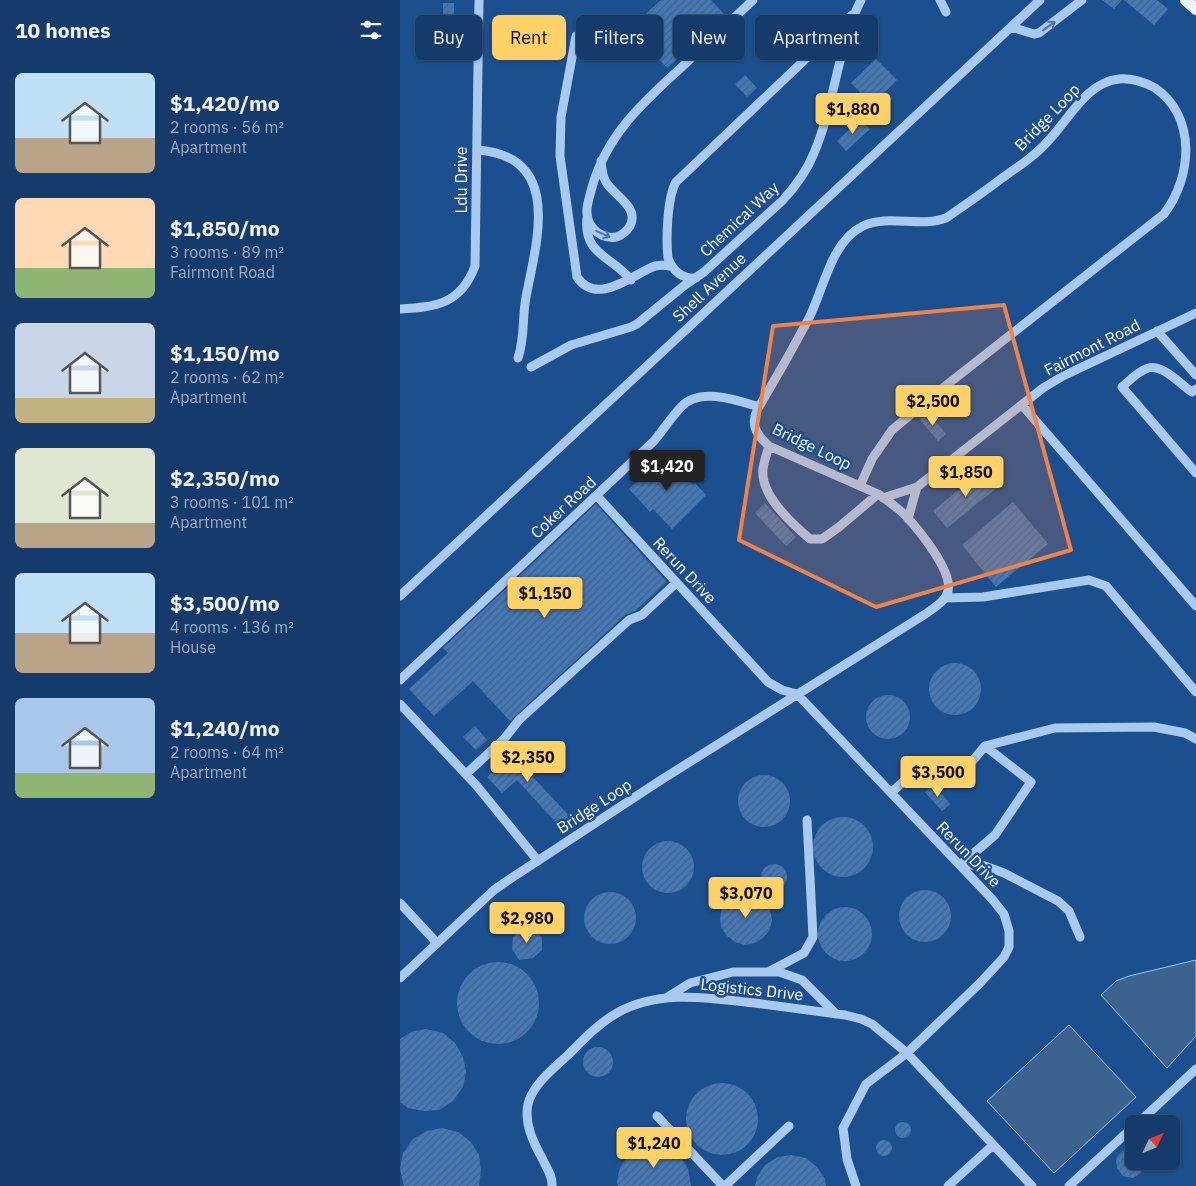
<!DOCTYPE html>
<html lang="en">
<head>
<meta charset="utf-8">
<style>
	body { margin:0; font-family:"IBM Plex Sans",sans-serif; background:#1d4271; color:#f1f3f6; height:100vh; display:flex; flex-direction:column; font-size:19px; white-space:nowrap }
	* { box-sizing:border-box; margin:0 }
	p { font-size:16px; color:#9dadc1 }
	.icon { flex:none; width:28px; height:28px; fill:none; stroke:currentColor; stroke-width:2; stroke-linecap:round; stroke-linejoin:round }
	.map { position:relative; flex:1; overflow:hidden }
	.sheet { display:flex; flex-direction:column; background:#143b6b; width:400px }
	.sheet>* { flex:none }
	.guide { position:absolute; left:15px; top:15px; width:475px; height:45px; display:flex; gap:10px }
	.needle { width:32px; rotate:47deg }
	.controls { position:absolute; left:725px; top:1115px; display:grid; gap:10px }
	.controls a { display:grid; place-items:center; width:55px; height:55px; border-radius:8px; background:#143b6b; box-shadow:0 1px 4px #0004,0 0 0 1px #33557e; font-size:25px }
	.price { position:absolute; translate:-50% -42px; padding:0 11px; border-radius:5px; background:#ffd166; color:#111; font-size:16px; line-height:32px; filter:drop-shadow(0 1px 2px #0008) }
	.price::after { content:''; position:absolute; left:50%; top:30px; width:15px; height:11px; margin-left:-8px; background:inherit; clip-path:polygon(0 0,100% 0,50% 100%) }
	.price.selected { background:#222; color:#fff }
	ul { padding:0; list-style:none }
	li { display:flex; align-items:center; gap:15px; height:125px; padding:0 15px }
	li span { display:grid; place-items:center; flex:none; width:140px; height:100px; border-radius:8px; color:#555 }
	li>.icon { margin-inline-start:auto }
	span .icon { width:60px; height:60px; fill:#fffc; stroke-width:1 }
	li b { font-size:21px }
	h2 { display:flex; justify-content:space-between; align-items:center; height:60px; padding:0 15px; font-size:21px }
	.tag { padding:0 18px; border-radius:8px; background:#143b6b; box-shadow:0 1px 4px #0004,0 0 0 1px #33557e; font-size:18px; line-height:45px }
	.tag.selected { background:#ffd166; color:#111 }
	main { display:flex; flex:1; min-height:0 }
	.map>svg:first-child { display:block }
	.water { fill:#3c6290; stroke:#9cc4f0 }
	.building { fill:url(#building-hatch) }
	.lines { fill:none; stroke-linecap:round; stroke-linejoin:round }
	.minor { stroke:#a9c9ee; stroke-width:9 }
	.major { stroke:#f0f6ff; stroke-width:12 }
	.oneway { stroke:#4674ac }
	.marked { fill:#ee8249; fill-opacity:0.2; stroke:#ee8249; stroke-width:4; stroke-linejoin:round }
	.labels { text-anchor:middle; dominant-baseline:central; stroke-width:5; stroke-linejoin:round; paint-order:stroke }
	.street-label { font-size:16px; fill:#fff; stroke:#1b4f8f }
</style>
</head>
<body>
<main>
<section class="sheet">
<h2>10 homes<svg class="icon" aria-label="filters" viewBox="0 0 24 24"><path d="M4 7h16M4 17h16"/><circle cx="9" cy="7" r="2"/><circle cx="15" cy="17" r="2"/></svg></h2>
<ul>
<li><span style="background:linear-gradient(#bfe0f5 65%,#b9a48a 0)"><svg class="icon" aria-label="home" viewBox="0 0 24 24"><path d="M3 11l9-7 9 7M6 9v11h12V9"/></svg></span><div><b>$1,420/mo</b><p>2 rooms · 56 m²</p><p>Apartment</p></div></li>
<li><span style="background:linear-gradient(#ffd9b3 70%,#8fb573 0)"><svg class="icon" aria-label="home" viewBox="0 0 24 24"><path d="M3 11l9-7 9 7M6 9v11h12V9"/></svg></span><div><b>$1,850/mo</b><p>3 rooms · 89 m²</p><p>Fairmont Road</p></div></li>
<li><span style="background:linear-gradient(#c9d6e8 75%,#c2b280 0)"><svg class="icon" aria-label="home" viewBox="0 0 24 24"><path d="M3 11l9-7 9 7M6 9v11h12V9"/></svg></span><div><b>$1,150/mo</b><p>2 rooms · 62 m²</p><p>Apartment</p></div></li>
<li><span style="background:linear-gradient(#dfe7d0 75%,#b9a48a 0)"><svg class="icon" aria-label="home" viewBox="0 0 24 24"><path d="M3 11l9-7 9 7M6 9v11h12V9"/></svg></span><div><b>$2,350/mo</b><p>3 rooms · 101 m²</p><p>Apartment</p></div></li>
<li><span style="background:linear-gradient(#bfe0f5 60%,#b9a48a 0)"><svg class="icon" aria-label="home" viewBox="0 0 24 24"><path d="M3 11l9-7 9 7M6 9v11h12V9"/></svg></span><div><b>$3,500/mo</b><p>4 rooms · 136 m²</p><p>House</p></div></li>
<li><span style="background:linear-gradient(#a9c7e8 75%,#8fb573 0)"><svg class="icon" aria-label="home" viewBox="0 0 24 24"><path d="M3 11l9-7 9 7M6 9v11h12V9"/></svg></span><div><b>$1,240/mo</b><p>2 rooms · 64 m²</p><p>Apartment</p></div></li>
</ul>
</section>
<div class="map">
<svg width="796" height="1186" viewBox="0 0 796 1186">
	<defs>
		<pattern id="building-hatch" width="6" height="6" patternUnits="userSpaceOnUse" patternTransform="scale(1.25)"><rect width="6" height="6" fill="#4478b7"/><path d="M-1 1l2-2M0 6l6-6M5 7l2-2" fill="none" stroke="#486282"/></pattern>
	</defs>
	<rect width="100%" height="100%" fill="#1b4f8f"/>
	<path class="water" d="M 796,960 L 796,1036 L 767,1068 L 701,995 L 716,981 L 729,976 Z
		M 669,1025 L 736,1097 L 654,1173 L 587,1101 Z"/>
	<path class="building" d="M 261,0 L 311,0 L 325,15 L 267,68 L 249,49 L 253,46 L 234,25 Z
		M 702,0 L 722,0 L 714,9 Z
		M 724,0 L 757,0 L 768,9 L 754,25 Z
		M 43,3 L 54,3 L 54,30 L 43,30 Z
		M 476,59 L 497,80 L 485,92 L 492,99 L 474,116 L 455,96 L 460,92 L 451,83 Z
		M 345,75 L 357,88 L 347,97 L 335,84 Z
		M 460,119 L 470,129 L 446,151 L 437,141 Z
		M 529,413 L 546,434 L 538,441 L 520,420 Z
		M 265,455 L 293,485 L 295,483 L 306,495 L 272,529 L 253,509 L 250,512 L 229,489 Z
		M 585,468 L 599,486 L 547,528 L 533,511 Z
		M 613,502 L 648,544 L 596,587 L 562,545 Z
		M 365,503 L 396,537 L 386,546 L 355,513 Z
		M 196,504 L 267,582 L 235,611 L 225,615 L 110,721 L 73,681 L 34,716 L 9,689 L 48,653 L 43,648 Z
		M529 689a26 26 0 1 1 52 0a26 26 0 1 1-52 0Z
		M466 717a22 22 0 1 1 44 0a22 22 0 1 1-44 0Z
		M 75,726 L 87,740 L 76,750 L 63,737 Z
		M 122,744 L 141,764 L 130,774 L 173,820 L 163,830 L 117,780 L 102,793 L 87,777 Z
		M338 801a26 26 0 1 1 52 0a26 26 0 1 1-52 0Z
		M 534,784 L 550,804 L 542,811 L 525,792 Z
		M413 847a30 30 0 1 1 60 0a30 30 0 1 1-60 0Z
		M242 867a26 26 0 1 1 52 0a26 26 0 1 1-52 0Z
		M361 877a13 13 0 1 1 26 0a13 13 0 1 1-26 0Z
		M499 916a26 26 0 1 1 52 0a26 26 0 1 1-52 0Z
		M184 918a26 26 0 1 1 52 0a26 26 0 1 1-52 0Z
		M 347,893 L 362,896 L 370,910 L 372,920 L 370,929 L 363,938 L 355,943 L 345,945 L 335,942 L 327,936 L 321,927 L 320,918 L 322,908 L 328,900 L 337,894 Z
		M418 934a27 27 0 1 1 54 0a27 27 0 1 1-54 0Z
		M 122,928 L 134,929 L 142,938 L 142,950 L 133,958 L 119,960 L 112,949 L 113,937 Z
		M57 1003a41 41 0 1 1 82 0a41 41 0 1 1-82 0Z
		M 26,1029 L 43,1033 L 55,1043 L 63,1057 L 66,1072 L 63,1087 L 53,1101 L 39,1110 L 24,1111 L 8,1108 L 0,1102 L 0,1039 L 11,1032 Z
		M183 1062a15 15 0 1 1 30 0a15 15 0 1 1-30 0Z
		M286 1119a36 36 0 1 1 72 0a36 36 0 1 1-72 0Z
		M495 1130a8 8 0 1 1 16 0a8 8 0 1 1-16 0Z
		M 42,1128 L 58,1132 L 71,1142 L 79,1155 L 81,1171 L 79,1186 L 4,1186 L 0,1169 L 3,1153 L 13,1139 L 27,1131 Z
		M476 1148a8 8 0 1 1 16 0a8 8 0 1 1-16 0Z
		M 255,1145 L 270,1149 L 281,1157 L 288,1169 L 291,1186 L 218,1186 L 217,1181 L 220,1167 L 229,1155 L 242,1147 Z
		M 734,1148 L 734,1161 L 746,1161 L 741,1173 L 733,1178 L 723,1176 L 717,1168 L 716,1158 L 722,1151 Z
		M 391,1155 L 406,1158 L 417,1167 L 425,1179 L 426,1186 L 355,1186 L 357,1177 L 365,1165 L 378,1157 Z"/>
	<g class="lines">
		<path class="minor" d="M 540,0 L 546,12
			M 611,27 L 634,34 L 639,33 L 682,0
			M 176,36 L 161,117 L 160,156 L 177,277 C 197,307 233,274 255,266 C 260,265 265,265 270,266
			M 77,150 C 163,156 137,240 126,297 C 122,317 125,339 118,358
			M 201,161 C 202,168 202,176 206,182 C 214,196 240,207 230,226 C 227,231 221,236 216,237 C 206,239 195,233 190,224 C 184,214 188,202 191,191 C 205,136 243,102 284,65 C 307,43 330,22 353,0
			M 187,218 C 183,255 212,256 231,280
			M 296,278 C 282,279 273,271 268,258 C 266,239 267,198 276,182 L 452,15
			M 0,309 C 36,307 61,304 75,266 L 79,0
			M 757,331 L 796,375
			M 131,367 L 171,345 L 231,327 L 237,324 L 285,285 L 304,272 L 382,201 C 395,187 407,171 414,153 C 435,104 437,48 461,0
			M 796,389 L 792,392 C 780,384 763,364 748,368 C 738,371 729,381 722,387 L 796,473
			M 622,405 L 796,606
			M 369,446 C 367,453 364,461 363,469 C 360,495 391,523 410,539 L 422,539 L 439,527 L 478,494
			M 197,496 L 368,682 L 382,690 L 397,694 L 592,899 L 604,914 L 609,931 L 609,947 L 604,957 L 580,983 L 507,1053 L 466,1084 L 443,1128 L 447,1159 L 456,1186
			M 483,498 L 517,487 L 643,388 L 663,376 L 796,313
			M 508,519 L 517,487
			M 0,596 L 640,0
			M 545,598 L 583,597 L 689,580 L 706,586 L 796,692
			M 0,680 L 254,441 C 263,430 271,418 281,407 C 300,387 336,400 359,407
			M 0,704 L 76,785 L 138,861
			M 585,746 L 655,728 L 754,727 L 785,733 L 796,739
			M 66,774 L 104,739 L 119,720 L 229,620 L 242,615 L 276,583
			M 491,793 L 508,777 L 523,771 L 554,783 L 585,746 L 631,782 L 595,835 L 560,865
			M 560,865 L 582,865 L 604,873 L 658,901 L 669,911 L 680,937
			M 0,903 L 37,943
			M 370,971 L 404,953 L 413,937 L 407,820
			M 0,978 L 94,890 L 113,877 L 261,780 L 527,613 C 535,607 546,601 548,591 C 553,571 518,529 505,515 C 497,507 488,501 478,494 L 369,446 C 357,435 350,426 357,410 C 375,380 392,350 408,320 C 424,290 430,242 463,226 C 489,214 520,228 546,218 C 565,205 584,192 602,178 C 618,167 636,155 649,140 C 669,119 687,82 719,79 C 731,78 745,82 755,88 C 796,116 793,176 764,214 L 539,391 L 492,430 L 472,459 L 460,486
			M 266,998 L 290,983 L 333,972 L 379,972 L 402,980 L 436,1014
			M 257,1116 L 323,1186
			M 737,1124 L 796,1069
			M 152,1186 C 153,1176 146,1167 142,1158 C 133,1142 124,1123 128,1104 C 133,1084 154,1068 168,1055 C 183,1040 199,1023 217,1013 C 259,989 309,998 355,1003 C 385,1007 415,1011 445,1015 L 461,1019 L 472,1024 L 507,1053 L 632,1186
			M 325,1186 L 389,1126
			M 548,1186 L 593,1145
			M 669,1186 L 734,1126"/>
		<path class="major" d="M 786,0 L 796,9"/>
	</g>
	<defs><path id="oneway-shaft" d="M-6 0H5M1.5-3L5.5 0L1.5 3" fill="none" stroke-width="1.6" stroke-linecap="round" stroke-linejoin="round" transform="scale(1.25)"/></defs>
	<g class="oneway">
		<use href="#oneway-shaft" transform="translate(649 26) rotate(-36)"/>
		<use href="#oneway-shaft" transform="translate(203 234) rotate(24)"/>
	</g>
	<path class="marked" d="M 604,305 L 671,550 L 476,607 L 339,540 L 373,326 Z"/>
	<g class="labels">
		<g class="street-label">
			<text transform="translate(647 117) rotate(-46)">Bridge Loop</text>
			<text transform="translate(61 180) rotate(-90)">Ldu Drive</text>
			<text transform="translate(339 219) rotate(-43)">Chemical Way</text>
			<text transform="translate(309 287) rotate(-43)">Shell Avenue</text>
			<text transform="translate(692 347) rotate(-27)">Fairmont Road</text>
			<text transform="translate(412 446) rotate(26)">Bridge Loop</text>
			<text transform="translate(163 507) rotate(-43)">Coker Road</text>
			<text transform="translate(285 570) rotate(47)">Rerun Drive</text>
			<text transform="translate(194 806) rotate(-33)">Bridge Loop</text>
			<text transform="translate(569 854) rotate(46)">Rerun Drive</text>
			<text transform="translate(352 989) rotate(6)">Logistics Drive</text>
		</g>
	</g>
</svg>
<div class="controls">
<a><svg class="needle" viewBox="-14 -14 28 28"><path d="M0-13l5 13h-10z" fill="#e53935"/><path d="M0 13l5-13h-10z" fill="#9dadc1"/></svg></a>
</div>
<b class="price" style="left:453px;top:135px">$1,880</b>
<b class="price" style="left:533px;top:427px">$2,500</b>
<b class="price selected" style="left:267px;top:492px">$1,420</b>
<b class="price" style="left:566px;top:498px">$1,850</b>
<b class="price" style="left:145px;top:619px">$1,150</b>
<b class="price" style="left:128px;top:783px">$2,350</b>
<b class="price" style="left:538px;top:798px">$3,500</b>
<b class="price" style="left:346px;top:919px">$3,070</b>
<b class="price" style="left:127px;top:944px">$2,980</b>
<b class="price" style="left:254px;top:1169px">$1,240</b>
<div class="guide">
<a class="tag">Buy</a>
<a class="tag selected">Rent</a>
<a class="tag">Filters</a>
<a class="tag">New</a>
<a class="tag">Apartment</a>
</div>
</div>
</main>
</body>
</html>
